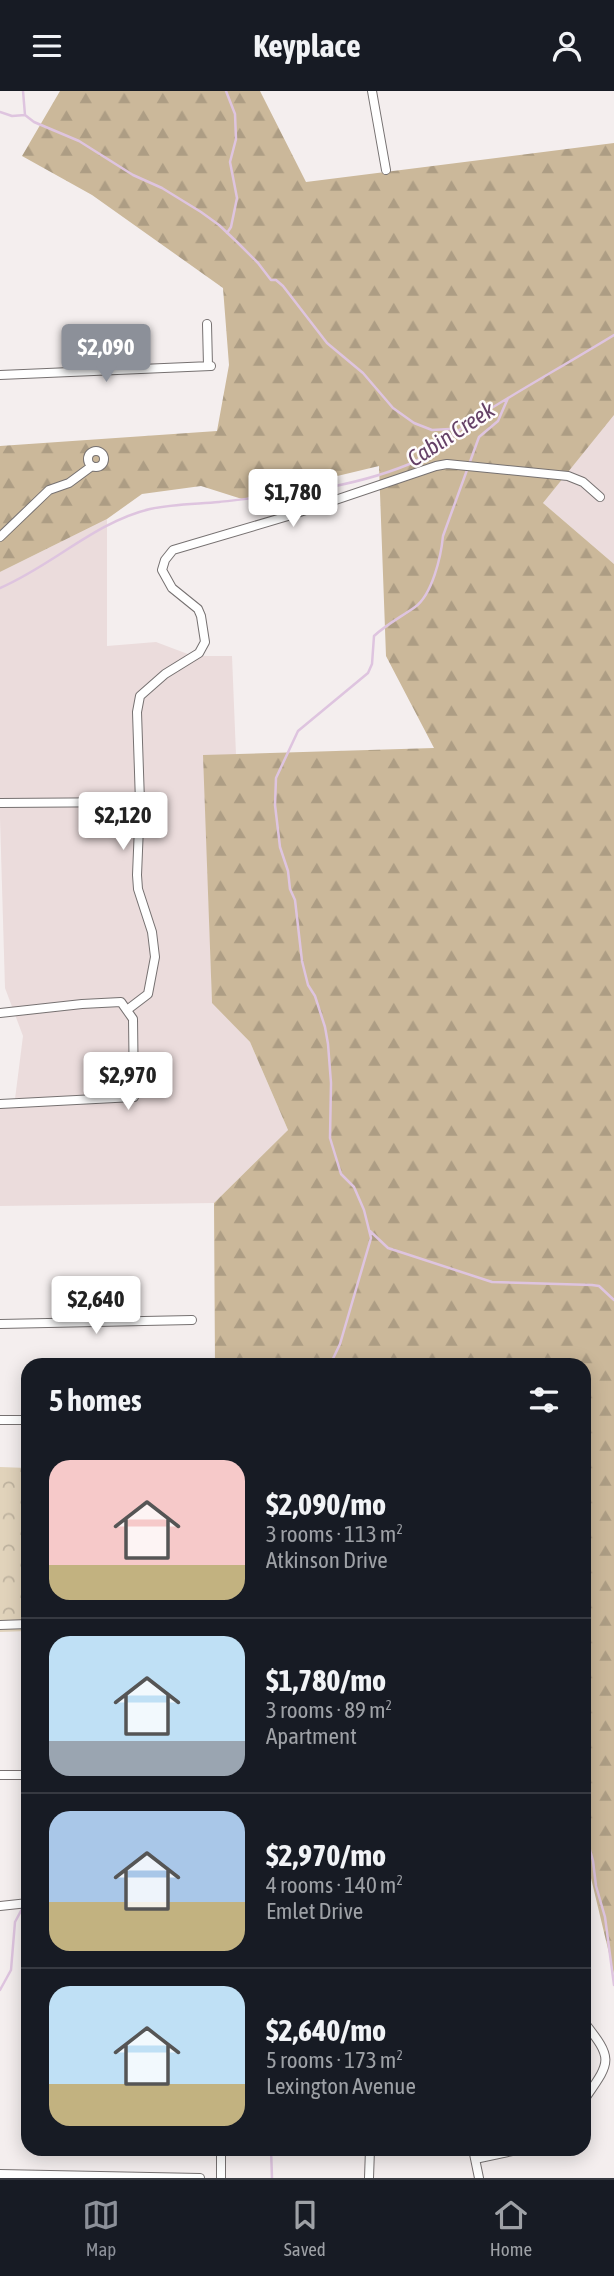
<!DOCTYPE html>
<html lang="en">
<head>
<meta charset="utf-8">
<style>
	body { margin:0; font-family:"Asap Condensed",sans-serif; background:#20242c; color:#f1f3f6; height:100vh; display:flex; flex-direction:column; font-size:26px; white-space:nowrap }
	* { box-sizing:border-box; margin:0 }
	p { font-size:23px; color:#9ea1a6 }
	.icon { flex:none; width:38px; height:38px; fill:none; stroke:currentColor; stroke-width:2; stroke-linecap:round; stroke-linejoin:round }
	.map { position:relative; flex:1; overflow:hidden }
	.details { position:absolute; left:21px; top:1267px; width:570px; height:798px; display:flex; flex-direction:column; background:#171b24; border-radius:21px; box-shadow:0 4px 18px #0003 }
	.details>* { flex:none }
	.price { position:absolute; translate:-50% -60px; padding:0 16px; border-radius:7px; background:#fff; color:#222; font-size:23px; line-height:46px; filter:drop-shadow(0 2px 4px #0008) }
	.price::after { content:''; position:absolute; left:50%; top:42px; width:21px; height:16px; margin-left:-10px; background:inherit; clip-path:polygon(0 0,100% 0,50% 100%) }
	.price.selected { background:#8c9099; color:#fff }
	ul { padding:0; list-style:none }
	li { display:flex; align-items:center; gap:21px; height:175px; padding:0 28px }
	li+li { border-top:2px solid #363941 }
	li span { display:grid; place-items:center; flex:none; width:196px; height:140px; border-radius:21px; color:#555 }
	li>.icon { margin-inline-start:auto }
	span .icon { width:84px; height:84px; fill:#fffc; stroke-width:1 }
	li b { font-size:30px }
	h2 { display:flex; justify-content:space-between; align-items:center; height:84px; padding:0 28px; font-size:30px }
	header { display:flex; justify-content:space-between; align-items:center; height:91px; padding:0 28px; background:#171b24; font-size:32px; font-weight:700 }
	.tabs { display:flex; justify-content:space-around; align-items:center; height:98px; border-top:2px solid #363941; background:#171b24; font-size:19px; color:#9ea1a6 }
	.tabs a { display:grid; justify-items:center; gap:4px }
	.tabs .selected { color:#8c9099 }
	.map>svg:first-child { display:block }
	.built { fill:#ebdcdc }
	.forest { fill:url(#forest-firs) }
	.park { fill:url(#park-crowns) }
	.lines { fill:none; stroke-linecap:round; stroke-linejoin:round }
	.stream { stroke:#dec4df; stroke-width:2.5 }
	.street-casing { stroke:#767171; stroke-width:10 }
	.street { stroke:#fff; stroke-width:8 }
	.labels { text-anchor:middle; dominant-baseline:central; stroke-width:5; stroke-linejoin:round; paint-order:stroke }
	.water-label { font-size:23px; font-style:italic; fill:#654167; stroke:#fffcfc }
</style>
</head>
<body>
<header><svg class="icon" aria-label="menu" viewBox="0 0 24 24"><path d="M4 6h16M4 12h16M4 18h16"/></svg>Keyplace<svg class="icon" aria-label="person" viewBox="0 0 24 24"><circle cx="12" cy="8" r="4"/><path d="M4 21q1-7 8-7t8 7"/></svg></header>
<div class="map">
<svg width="614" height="2087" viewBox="0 0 614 2087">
	<defs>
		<pattern id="forest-firs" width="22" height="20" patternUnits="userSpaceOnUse" patternTransform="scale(1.75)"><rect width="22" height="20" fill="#cbb89a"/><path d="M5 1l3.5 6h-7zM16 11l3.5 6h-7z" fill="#ad9d84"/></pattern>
		<pattern id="park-crowns" width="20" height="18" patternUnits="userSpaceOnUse" patternTransform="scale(1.75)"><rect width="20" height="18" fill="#e1d3bb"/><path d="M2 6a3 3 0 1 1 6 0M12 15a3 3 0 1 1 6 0" fill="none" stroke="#c0b4a0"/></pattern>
	</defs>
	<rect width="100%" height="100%" fill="#f4eeee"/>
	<path class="built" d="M 613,324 L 614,324 L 614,473 L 543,412 Z
		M 107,428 L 107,555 L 156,551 L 193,565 L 232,565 L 236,664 L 204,664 L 212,911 L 250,951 L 288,1039 L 214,1112 L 0,1115 L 0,1009 L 15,1008 L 23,945 L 5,897 L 0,727 L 0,481 Z"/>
	<path class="forest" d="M 60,0 L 260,0 L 306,91 L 614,52 L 614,324 L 543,412 L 614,473 L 614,1883 L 584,1758 L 584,1274 L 215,1274 L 214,1112 L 288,1039 L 250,951 L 212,912 L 203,664 L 434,657 L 386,565 L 379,375 L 242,408 L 201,395 L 142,403 L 107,428 L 0,481 L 0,355 L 217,340 L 229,274 L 223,197 L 92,104 L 22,65 Z"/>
	<path class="park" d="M 0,1376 L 28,1377 L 28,1540 L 0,1541 Z"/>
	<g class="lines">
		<path class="stream" d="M 23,0 L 25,24
			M 226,0 L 235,23 L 236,48 L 230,71 L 237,107 L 231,136 L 227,142
			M 0,21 L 12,25 L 25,24 L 34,31 L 79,50 L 133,84 L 162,97 L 201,121 L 219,134 L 237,151 L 258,172 L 271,189 L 276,189 L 283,195 L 327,252 L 363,282 L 393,317 L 414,332 L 432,339 L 450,338 L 457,340
			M 0,497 C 52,475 95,431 150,418 C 172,413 197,413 219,411 C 282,404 348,398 407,374 C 434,363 453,342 477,326 C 522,298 568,272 614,244
			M 370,1140 L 388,1157 L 492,1191 L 592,1194 L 599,1195 L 614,1209
			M 330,1274 L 340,1253 L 371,1147 L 364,1119 L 354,1096 L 341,1083 L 330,1047 L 331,992 L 328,953 L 325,936 L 315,905 L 308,894 L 302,870 L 295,809 L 290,798 L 288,780 L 280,756 L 275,714 L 276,687 L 298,640 L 368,582 L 372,573 L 374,545 C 387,533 401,526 415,516 C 432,504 441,466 443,445 L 479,346 L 498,330 L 508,307
			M 584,1737 L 593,1770 L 596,1795 L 605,1826 L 614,1894
			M 0,1899 L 11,1879 L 15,1831 L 23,1816
			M 271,2058 L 272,2087"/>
		<defs>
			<path id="street" d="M 372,0 L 386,79
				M 207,233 L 208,275
				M 0,284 L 211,275
				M88 368a8 8 0 1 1 16 0a8 8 0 1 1-16 0Z
				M 0,446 L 49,399 L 69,392 L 92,375
				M 0,712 L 140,711
				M 127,919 L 148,903 L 155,866 L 152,841 L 138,798 L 137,784 L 140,711 L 137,621 L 140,605 L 165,583 L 199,562 L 205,551 L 201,525 L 198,518 L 172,497 L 162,479 L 165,469 L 173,459 L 288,425 L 436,375 L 447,373 L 568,385 L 583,391 L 600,406
				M 0,922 L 82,913 L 121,911 L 133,928 L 134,1006 L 0,1013
				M 0,1233 L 192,1229
				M 0,1329 L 28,1329
				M 0,1534 L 28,1533
				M 0,1684 L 28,1684
				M 0,1815 L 28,1812
				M 584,1931 C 614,1969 611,1970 584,2009
				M 221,2058 L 221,2087
				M 473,2058 L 479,2087
				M 475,2068 L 522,2058
				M 0,2083 L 200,2087
				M 369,2087 L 370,2058"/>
		</defs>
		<use href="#street" class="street-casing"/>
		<use href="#street" class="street"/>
	</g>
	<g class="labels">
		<g class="water-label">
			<text transform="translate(451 343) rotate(-33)">Cabin Creek</text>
		</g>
	</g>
</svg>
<b class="price selected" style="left:106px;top:293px">$2,090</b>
<b class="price" style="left:293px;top:438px">$1,780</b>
<b class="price" style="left:123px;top:761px">$2,120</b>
<b class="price" style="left:128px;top:1021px">$2,970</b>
<b class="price" style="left:96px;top:1245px">$2,640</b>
<section class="details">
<h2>5 homes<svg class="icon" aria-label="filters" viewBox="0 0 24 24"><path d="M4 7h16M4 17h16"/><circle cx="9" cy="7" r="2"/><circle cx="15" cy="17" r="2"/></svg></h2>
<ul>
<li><span style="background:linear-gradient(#f6c9c9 75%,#c2b280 0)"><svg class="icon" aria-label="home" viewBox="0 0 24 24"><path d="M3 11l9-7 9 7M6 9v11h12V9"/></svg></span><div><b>$2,090/mo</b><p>3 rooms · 113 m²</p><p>Atkinson Drive</p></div></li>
<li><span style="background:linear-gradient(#bfe0f5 75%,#9aa5b1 0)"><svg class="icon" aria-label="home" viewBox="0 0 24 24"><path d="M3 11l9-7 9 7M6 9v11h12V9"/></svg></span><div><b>$1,780/mo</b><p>3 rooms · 89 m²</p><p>Apartment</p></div></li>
<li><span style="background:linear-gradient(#a9c7e8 65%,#c2b280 0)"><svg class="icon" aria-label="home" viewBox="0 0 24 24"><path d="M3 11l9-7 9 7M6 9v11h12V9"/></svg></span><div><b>$2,970/mo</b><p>4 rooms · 140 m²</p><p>Emlet Drive</p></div></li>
<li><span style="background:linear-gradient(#bfe0f5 70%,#c2b280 0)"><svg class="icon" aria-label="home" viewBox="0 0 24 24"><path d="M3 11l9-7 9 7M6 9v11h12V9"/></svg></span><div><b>$2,640/mo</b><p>5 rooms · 173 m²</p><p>Lexington Avenue</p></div></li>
</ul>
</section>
</div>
<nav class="tabs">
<a class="selected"><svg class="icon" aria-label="map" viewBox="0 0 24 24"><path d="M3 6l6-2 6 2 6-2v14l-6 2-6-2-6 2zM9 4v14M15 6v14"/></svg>Map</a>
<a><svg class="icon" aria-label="saved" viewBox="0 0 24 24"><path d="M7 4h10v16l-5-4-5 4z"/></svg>Saved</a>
<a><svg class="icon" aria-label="home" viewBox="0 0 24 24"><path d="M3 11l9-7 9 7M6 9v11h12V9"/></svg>Home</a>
</nav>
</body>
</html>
